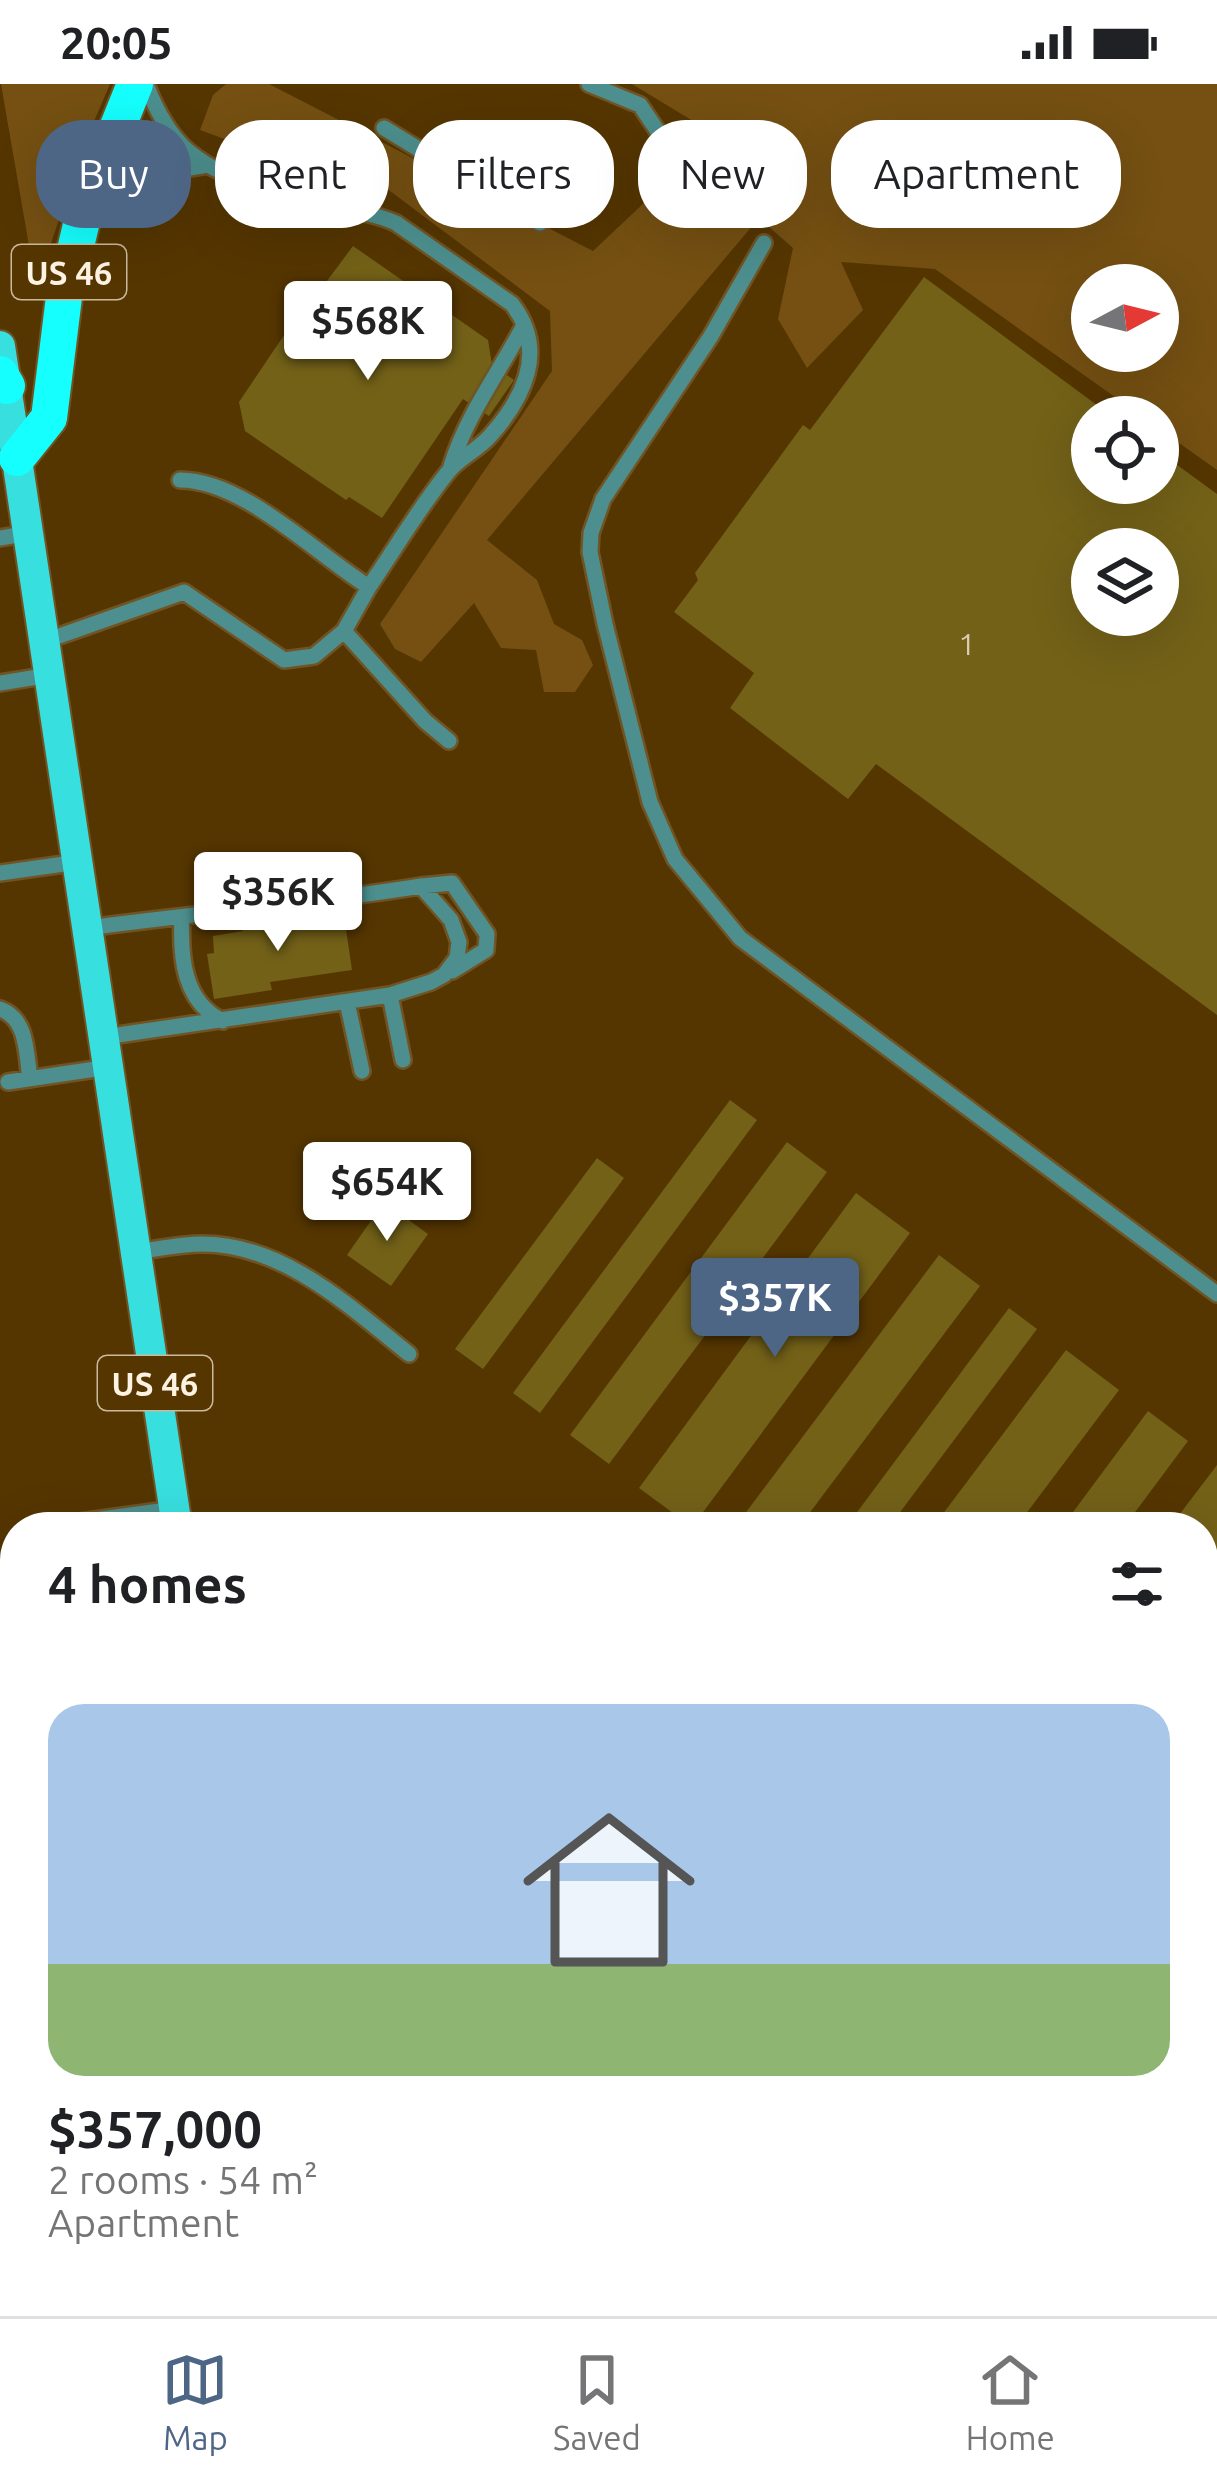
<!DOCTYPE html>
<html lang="en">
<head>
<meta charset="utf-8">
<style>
	body { margin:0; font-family:Ubuntu,sans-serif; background:#f6f6f6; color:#202124; height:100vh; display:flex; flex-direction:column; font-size:45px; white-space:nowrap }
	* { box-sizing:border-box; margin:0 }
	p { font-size:39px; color:#757577 }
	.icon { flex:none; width:66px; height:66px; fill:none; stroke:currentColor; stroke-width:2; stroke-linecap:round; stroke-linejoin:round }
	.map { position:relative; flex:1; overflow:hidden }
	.panel { position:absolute; left:0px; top:1428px; width:1218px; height:804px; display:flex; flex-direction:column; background:#fff; border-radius:48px 48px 0 0; box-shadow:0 12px 48px #0002 }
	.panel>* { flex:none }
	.guide { position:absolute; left:36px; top:36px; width:1146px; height:108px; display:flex; gap:24px }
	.needle { width:78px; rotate:83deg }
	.fabs { position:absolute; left:1071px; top:180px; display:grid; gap:24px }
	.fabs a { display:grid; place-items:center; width:108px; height:108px; border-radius:50%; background:#fff; box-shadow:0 12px 48px #0002; font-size:60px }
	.price { position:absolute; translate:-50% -102px; padding:0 27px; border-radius:12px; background:#fff; color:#222; font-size:39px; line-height:78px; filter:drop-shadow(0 3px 6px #0008) }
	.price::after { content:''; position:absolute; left:50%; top:72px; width:36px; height:27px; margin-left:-18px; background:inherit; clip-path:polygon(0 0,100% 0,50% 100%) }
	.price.current { background:#4e6685; color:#fff }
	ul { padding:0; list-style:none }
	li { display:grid; align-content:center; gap:24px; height:636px; padding:0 48px }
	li+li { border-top:3px solid #e0e0e0 }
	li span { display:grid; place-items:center; height:372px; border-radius:36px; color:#555 }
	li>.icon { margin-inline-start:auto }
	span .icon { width:216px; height:216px; fill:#fffc; stroke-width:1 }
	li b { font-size:51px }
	h2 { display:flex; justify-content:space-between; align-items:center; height:144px; padding:0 48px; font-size:51px }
	.tag { padding:0 42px; border-radius:48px; background:#fff; box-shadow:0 12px 48px #0002; font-size:42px; line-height:108px }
	.tag.current { background:#4e6685; color:#fff }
	.status { display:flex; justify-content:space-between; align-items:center; height:84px; padding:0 60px; background:#fff; direction:ltr }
	.status svg { height:33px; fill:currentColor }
	.menu { display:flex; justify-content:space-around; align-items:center; height:168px; border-top:3px solid #e0e0e0; background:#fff; font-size:33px; color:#757577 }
	.menu a { display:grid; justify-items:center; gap:6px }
	.menu .current { color:#4e6685 }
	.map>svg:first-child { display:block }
	.green { fill:#755012; fill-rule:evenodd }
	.building { fill:#736118; fill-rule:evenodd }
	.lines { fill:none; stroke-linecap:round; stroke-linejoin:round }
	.lane-casing { stroke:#705424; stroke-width:20 }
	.primary-casing { stroke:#705424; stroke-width:34 }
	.highway-casing { stroke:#705424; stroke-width:40 }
	.lane { stroke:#4c8f8e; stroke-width:15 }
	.primary { stroke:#38dfdf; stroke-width:30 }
	.highway { stroke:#15fffe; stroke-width:36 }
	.labels { text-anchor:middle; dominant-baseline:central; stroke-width:12; stroke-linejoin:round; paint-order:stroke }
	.number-label { font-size:30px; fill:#dbceb0 }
	.shield { fill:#553600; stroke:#cbba9f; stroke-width:3 }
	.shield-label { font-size:33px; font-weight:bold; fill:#fef2e3 }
</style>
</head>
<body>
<div class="status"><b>20:05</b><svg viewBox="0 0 49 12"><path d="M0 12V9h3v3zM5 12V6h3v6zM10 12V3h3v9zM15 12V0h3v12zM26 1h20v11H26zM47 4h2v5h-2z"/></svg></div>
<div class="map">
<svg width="1217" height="2232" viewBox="0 0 1217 2232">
	<rect width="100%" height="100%" fill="#553600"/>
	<path class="green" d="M 1,0 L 110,0 L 86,56 L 44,180 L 32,179 Z
		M 226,0 L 269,0 L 593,167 L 716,51 L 632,0 L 1217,0 L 1217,386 L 1158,344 L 1158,333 L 1143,333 L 935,185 L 841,178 L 863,226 L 807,284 L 778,235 L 793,164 L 759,134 L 487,456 L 537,496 L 554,540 L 582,556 L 593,581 L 575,608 L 544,608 L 536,566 L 501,564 L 474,519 L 421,578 L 395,565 L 380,540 L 552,287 L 550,227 L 386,104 L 289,79 L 200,46 L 213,11 ZM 1092,201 L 1158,201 L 1158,267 L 1092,267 Z
		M 0,1901 L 15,1984 L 15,2075 L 0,2077 Z"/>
	<path class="building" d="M 353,162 L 488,256 L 492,281 L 514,296 L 489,332 L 463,315 L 382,434 L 349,413 L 346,416 L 245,347 L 239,318 L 311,211 L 315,213 Z
		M 924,193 L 1113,333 L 1092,333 L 1092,399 L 1158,399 L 1158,367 L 1217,410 L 1217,931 L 876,680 L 848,715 L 730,624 L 754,589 L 674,528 L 698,496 L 695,489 L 803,341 L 810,346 ZM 1092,465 L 1158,465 L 1158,531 L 1092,531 Z
		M 343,825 L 352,886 L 270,898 L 272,906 L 214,915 L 207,870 L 214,869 L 213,852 L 243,847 L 242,842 L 254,838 L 275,835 L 277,843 L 327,835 L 326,828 Z
		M 730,1016 L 757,1036 L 540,1329 L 513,1309 Z
		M 787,1058 L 827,1088 L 609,1380 L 570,1351 Z
		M 597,1074 L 624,1094 L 483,1285 L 455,1265 Z
		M 856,1109 L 910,1149 L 692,1443 L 639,1404 Z
		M 384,1118 L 428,1150 L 391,1202 L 347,1171 Z
		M 939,1171 L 980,1202 L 799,1443 L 735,1443 Z
		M 1009,1224 L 1037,1245 L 889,1443 L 846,1443 Z
		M 1066,1266 L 1119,1306 L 1016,1443 L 933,1443 Z
		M 1148,1327 L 1188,1357 L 1124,1443 L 1062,1443 Z
		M 1217,1381 L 1217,1466 L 1203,1484 L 1203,1443 L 1170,1443 Z
		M 1217,1829 L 1217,1883 L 1203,1873 L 1203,1848 Z
		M 1203,1919 L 1217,1929 L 1217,1974 L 1203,1964 Z
		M 15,2123 L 15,2217 L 164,2217 L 166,2232 L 0,2232 L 0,2125 Z
		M 1203,2187 L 1217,2197 L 1217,2232 L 898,2232 L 878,2217 L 1203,2217 Z"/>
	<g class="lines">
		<defs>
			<path id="lane" d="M 146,0 C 169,60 192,77 250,101 C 264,107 279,115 294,118 C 329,124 364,125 396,139 L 512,220 C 548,266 524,314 490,352 C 478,366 459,374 448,388 C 419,424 395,465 369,503
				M 589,0 L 640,21 L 661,52
				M 384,44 L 540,139
				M 93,119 L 139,92 L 202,82
				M 764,159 L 711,252 L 603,415 L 591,449 L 590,468 L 605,540 L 650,718 L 675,775 L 740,854 L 1217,1210
				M 451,382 C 467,330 499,289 524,241
				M 180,396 C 243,396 315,469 369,503 L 344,547 L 425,637 L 449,657
				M 0,454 L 29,449
				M 45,557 L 184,508 L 284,576 L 314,572 L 344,547
				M 0,599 L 50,591
				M 0,789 L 78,778
				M 421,802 L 452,799 L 487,850 L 486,866 L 452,887
				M 182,833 C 180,872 183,918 223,937
				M 88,844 C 199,829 310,820 421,802 L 451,836 L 459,858 L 457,874 L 444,891 L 431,898 L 390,911 L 104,953
				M 390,911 L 403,976
				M 347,918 L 362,987
				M 0,925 C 28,935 26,969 30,995
				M 8,998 L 109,983
				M 136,1168 C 158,1165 181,1160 202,1160 C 284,1160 350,1223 409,1270
				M 58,1441 L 174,1425
				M 1203,2087 L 1217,2098
				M 836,2217 L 857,2232"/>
			<path id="primary" d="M 0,262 L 177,1443
				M 294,2217 L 296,2232"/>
			<path id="highway" d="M 0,290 L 7,302
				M 17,374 L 49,334 L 64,213 L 85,124 L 135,0"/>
		</defs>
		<use href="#lane" class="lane-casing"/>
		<use href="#primary" class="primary-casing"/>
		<use href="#highway" class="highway-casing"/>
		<use href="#lane" class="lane"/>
		<use href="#primary" class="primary"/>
		<use href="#highway" class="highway"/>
	</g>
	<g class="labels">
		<g class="number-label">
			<text x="967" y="560">1</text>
		</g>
		<g class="shield">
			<rect x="12" y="161" width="114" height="54" rx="9"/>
			<rect x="98" y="1272" width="114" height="54" rx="9"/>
		</g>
		<g class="shield-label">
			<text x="69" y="188">US 46</text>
			<text x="155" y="1299">US 46</text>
		</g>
	</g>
</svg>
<div class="fabs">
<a><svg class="needle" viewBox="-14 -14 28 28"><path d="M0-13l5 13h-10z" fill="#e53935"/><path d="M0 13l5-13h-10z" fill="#757577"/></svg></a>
<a><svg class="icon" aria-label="locate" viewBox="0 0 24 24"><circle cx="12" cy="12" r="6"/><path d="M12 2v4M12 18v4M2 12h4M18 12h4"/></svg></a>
<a><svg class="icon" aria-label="layers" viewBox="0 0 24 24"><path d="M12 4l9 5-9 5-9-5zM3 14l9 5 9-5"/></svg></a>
</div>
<b class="price" style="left:368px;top:299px">$568K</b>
<b class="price" style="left:278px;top:870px">$356K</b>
<b class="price" style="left:387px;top:1160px">$654K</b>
<b class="price current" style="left:775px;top:1276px">$357K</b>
<div class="guide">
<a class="tag current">Buy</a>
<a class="tag">Rent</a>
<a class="tag">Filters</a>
<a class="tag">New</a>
<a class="tag">Apartment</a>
</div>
<section class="panel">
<h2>4 homes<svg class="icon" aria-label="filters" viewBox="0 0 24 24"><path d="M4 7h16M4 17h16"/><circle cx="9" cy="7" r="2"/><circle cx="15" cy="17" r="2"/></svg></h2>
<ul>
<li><span style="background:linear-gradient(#a9c7e8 70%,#8fb573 0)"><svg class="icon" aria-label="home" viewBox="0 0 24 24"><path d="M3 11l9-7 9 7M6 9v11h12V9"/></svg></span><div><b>$357,000</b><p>2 rooms · 54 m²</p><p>Apartment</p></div></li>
</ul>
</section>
</div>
<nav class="menu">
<a class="current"><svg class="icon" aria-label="map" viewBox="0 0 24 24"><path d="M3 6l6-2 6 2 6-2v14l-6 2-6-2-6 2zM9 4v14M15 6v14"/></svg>Map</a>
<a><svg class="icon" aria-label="saved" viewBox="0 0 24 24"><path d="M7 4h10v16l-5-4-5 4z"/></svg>Saved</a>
<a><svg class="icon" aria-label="home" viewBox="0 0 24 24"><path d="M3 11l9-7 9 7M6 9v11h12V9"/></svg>Home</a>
</nav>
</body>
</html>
